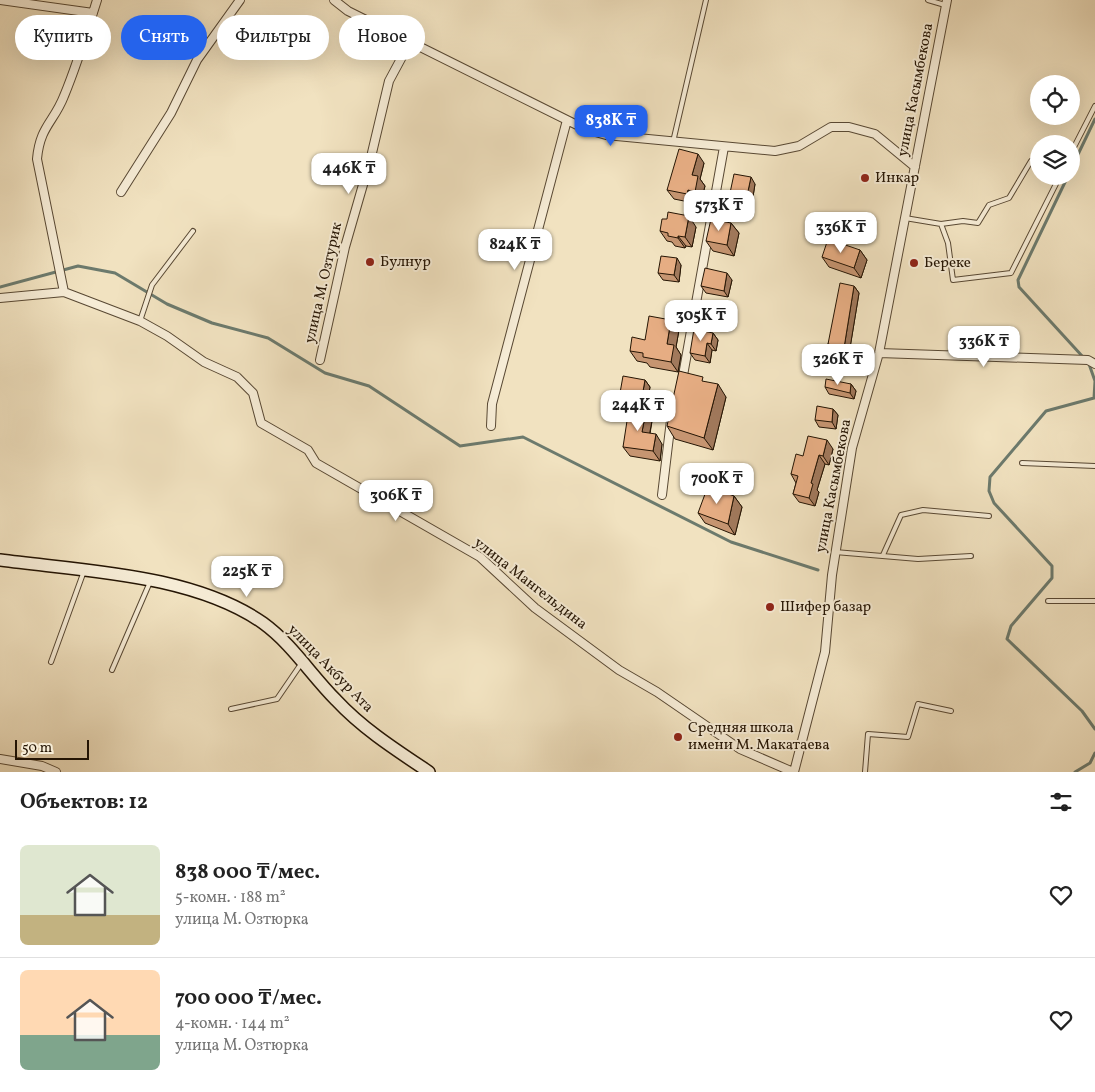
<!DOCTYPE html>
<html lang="ru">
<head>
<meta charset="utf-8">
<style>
	body { margin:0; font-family:Vollkorn,serif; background:#f2f2f2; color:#222; height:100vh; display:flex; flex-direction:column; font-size:19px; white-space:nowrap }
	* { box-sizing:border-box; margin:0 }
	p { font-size:16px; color:#767676 }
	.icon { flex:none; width:28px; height:28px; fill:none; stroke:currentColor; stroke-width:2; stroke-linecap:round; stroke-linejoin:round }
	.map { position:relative; height:772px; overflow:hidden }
	.side { display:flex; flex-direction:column; background:#fff; flex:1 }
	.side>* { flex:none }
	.guide { position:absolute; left:15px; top:15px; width:500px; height:45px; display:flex; gap:10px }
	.fabs { position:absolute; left:1030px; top:75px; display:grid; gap:10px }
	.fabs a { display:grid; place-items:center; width:50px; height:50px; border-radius:50%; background:#fff; box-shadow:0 5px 20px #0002; font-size:25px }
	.scale { position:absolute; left:15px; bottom:12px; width:74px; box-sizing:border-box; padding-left:5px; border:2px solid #251504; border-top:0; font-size:14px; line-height:18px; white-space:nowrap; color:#251504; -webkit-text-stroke:4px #f6ecd6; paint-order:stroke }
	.price { position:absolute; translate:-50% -42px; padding:0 11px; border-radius:10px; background:#fff; color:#222; font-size:16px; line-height:32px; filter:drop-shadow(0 1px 2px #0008) }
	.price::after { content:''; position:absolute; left:50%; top:30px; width:15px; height:11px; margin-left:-8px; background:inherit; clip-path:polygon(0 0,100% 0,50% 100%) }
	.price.current { background:#2563eb; color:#fff }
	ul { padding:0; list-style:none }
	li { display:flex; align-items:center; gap:15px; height:125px; padding:0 20px }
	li+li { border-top:1px solid #e0e0e0 }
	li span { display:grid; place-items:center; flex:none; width:140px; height:100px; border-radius:8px; color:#555 }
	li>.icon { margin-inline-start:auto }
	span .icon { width:60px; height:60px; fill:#fffc; stroke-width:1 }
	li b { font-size:21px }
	h2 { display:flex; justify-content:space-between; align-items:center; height:60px; padding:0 20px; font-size:21px }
	.pill { padding:0 18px; border-radius:22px; background:#fff; box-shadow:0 5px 20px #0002; font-size:18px; line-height:45px }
	.pill.current { background:#2563eb; color:#fff }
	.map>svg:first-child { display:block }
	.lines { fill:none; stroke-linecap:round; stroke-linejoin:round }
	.stream { stroke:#6c7a6d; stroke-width:3 }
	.service-casing { stroke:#584833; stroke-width:6 }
	.minor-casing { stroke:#584833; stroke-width:10 }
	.secondary-casing { stroke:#251504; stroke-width:14 }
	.service { stroke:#f6ecd6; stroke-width:4 }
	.minor { stroke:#f6ecd6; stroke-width:8 }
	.secondary { stroke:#f6ecd6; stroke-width:11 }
	.wall { fill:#c69571; stroke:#251504 }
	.shaded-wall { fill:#a1795c; stroke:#251504 }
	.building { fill:#e6ad83; stroke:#251504 }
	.poi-dot { fill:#8f2418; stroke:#f6ecd6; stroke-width:2 }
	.labels { text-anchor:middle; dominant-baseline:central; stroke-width:4; stroke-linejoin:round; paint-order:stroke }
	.street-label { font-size:15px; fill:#251504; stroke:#f6ecd6 }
	.poi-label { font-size:15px; fill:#251504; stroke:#f6ecd6; text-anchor:start }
</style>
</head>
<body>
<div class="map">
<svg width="1095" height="772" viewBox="0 0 1095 772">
	<rect width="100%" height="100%" fill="#f1e2c0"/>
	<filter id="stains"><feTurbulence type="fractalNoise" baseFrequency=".004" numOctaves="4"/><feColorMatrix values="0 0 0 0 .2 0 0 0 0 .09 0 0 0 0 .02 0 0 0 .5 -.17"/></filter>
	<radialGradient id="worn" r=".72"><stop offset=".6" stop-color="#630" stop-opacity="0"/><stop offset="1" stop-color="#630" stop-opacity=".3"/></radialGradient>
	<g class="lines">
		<path class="stream" d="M 1071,169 L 1095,119
			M 1068,176 L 1018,280 L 1019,287 L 1083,357
			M 0,287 L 78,266 L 115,273 L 167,304 L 212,323 L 268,338 L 325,373 L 369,386 L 460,446 L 523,437 L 731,542 L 818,570
			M 1089,364 L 1095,381 L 1094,398 L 1046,411 L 990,477 L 989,491 L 994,503 L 1052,566 L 1052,578 L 1011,626 L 1007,639 L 1082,711 L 1095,729
			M 1075,772 L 1090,763 L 1095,753"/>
		<defs>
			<path id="service" d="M 928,0 L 945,5
				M 673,142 L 706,0
				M 1071,153 L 1095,106
				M 905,218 L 941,224 L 963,221 L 978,223 L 989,205 L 1009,198 L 1031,161
				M 941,224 L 948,243 L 953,280 L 1011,273 L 1060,176
				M 140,321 L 152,285 L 193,231
				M 1022,463 L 1095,466
				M 835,552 L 918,559 L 971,556
				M 883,555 L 901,515 L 923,510 L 989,516
				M 1048,601 L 1095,601
				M 51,662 L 84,571
				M 112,670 L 150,582
				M 231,709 L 277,699 L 301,664
				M 865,772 L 868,734 L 908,737 L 918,704 L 951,711"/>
			<path id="minor" d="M 0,0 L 93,13
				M 334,0 L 348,11 L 585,129 L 606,135 L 775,151 L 799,146 L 831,127 L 849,127 L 875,134 L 915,167
				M 121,192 L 171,113 L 197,60 L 240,0
				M 64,292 L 37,159 C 40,126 54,122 64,96 C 77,65 87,32 97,0
				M 0,298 L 64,292 L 140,321 L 167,336 L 204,362 L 237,377 L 253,393 L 261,423 L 308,450 L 316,463 L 480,557 L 535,608 L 619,670 L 657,692 L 740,749 L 793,772
				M 879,353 L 1088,360 L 1095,364
				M 320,360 L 345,247 L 371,157 L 389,81 L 410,42
				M 682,381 L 724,147
				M 491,426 L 492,404 L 567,120
				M 662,495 L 671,420
				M 0,759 L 42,766 L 56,772
				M 794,772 L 825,652 L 832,575 L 852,448 L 879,353 L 947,0"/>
			<path id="secondary" d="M 0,560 C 83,571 193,574 263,623 C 292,644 311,675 336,700 C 363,729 396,750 429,772"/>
		</defs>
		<use href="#service" class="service-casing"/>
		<use href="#minor" class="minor-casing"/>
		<use href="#secondary" class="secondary-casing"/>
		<use href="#service" class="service"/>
		<use href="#minor" class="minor"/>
		<use href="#secondary" class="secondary"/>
	</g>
	<path class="wall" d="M 704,163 L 700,179 L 705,186 L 701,201 L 695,199 L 694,203 L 674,199 L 667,190 Z
		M 755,184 L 752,203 L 735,200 L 730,193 Z
		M 731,223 L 739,233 L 734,256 L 713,251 L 706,241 Z
		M 696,227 L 692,247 L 686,246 L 685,248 L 675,246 L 672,242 L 667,241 L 660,231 Z
		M 860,250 L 867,260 L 861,278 L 829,267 L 822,257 Z
		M 681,265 L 679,282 L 663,280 L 658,273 Z
		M 732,280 L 728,297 L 706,293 L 701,286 Z
		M 854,286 L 859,293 L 849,354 L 832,351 L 828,344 Z
		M 679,330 L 676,347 L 681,355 L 678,372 L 650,367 L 647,363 L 637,361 L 630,351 L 645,340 Z
		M 713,333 L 718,340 L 716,351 L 712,350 L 710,363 L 695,360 L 690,353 Z
		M 645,380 L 650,387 L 647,404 L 625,400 L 620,393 Z
		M 706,382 L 726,397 L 713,450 L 675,439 L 667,426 Z
		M 851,384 L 856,391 L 854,399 L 829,394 L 825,387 Z
		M 833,409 L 838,415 L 836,429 L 819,427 L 815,420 Z
		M 646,411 L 652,421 L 650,434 L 662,444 L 660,461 L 630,456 L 623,447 Z
		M 833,449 L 829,465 L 825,464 L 817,490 L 819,492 L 815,506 L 799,502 L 793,494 L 796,483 L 791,474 L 803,456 Z
		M 734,496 L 742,507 L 735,535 L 705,523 L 698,513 Z"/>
	<path class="shaded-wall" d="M 698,154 L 704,163 L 700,179 L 705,186 L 701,201 L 695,192 L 692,175 Z
		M 751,177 L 755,184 L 752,203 L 747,196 Z
		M 688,190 L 695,199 L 694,203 L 687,194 Z
		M 689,216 L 696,227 L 692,247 L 685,237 Z
		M 731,223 L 739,233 L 734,256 L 727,245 Z
		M 678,236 L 686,246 L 685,248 L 678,238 Z
		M 860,250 L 867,260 L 861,278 L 854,268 Z
		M 677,258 L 681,265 L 679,282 L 674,275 Z
		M 727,273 L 732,280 L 728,297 L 724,291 Z
		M 854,286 L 859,293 L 849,354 L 844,348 Z
		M 671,320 L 679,330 L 676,347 L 681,355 L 678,372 L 671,362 L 667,344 Z
		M 713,333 L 718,340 L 716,351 L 711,344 Z
		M 707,343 L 712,350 L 710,363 L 705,356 Z
		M 645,380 L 650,387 L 647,404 L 642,397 Z
		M 718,384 L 726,397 L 713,450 L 704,438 Z
		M 851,384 L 856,391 L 854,399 L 850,393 Z
		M 833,409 L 838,415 L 836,429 L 832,422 Z
		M 646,411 L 652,421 L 648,442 L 642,432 Z
		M 656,434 L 662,444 L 660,461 L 653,451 Z
		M 827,440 L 833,449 L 829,465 L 823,456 Z
		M 819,455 L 825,464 L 817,490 L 819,492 L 815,506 L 809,498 L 811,483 Z
		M 734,496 L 742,507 L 735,535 L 728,524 Z"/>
	<path class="building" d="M 679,149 L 698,154 L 692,175 L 698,176 L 695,192 L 688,190 L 687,194 L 667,190 Z
		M 734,174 L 751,177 L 747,196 L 730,193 Z
		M 668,212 L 689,216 L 685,237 L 678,236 L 678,238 L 668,236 L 668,233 L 660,231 L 662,219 L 667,219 Z
		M 711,219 L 731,223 L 727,245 L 706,241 Z
		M 828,239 L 860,250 L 854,268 L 822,257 Z
		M 661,256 L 677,258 L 674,275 L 658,273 Z
		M 705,268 L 727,273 L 724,291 L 701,286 Z
		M 840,283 L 854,286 L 844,348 L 828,344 Z
		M 649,316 L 671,320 L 667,344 L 674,345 L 671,362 L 643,357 L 643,353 L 630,351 L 632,337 L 645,340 Z
		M 694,329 L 713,333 L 711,344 L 707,343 L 705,356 L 690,353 Z
		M 679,371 L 703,377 L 702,381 L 718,384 L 704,438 L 667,426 Z
		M 623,376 L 645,380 L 642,397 L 620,393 Z
		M 826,379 L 851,384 L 850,393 L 825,387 Z
		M 817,406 L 833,409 L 832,422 L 815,420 Z
		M 629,408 L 646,411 L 642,432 L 656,434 L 653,451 L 623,447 Z
		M 808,436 L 827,440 L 823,456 L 819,455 L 811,483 L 813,484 L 809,498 L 793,494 L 798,476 L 791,474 L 796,454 L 803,456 Z
		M 708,486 L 734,496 L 728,524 L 698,513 Z"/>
	<g class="poi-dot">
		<circle cx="865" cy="178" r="5"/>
		<circle cx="370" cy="262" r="5"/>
		<circle cx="914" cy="263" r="5"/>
		<circle cx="770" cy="607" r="5"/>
		<circle cx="678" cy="737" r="5"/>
	</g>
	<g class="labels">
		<g class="street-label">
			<text transform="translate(916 90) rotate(-79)">улица Касымбекова</text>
			<text transform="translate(324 283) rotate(-77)">улица М. Озтурик</text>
			<text transform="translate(834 486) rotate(-79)">улица Касымбекова</text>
			<text transform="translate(530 584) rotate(38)">улица Мангельдина</text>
			<text transform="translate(330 669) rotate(46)">улица Акбур Ата</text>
		</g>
		<g class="poi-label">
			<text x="875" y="178">Инкар</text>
			<text x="380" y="262">Булнур</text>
			<text x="924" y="263">Береке</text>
			<text x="780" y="607">Шифер базар</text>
			<text x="688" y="728">Средняя школа<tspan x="688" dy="17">имени М. Макатаева</tspan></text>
		</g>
	</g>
	<rect width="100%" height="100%" filter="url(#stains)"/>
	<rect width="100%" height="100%" fill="url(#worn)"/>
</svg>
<div class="fabs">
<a><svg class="icon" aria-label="locate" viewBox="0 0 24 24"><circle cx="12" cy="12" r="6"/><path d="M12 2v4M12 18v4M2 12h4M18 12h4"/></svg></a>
<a><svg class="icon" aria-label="layers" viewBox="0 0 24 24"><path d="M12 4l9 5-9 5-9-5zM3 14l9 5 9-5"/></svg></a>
</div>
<div class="scale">50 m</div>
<b class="price current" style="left:611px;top:147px">838K ₸</b>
<b class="price" style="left:349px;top:195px">446K ₸</b>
<b class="price" style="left:719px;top:232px">573K ₸</b>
<b class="price" style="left:841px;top:254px">336K ₸</b>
<b class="price" style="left:515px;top:271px">824K ₸</b>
<b class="price" style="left:701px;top:342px">305K ₸</b>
<b class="price" style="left:984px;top:368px">336K ₸</b>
<b class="price" style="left:838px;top:386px">326K ₸</b>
<b class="price" style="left:638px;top:432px">244K ₸</b>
<b class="price" style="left:717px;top:505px">700K ₸</b>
<b class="price" style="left:396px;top:522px">306K ₸</b>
<b class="price" style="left:247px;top:598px">225K ₸</b>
<div class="guide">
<a class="pill">Купить</a>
<a class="pill current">Снять</a>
<a class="pill">Фильтры</a>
<a class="pill">Новое</a>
</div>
</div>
<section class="side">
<h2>Объектов: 12<svg class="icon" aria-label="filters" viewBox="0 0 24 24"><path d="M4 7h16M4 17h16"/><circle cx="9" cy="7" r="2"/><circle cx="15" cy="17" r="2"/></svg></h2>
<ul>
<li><span style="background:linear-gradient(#dfe7d0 70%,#c2b280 0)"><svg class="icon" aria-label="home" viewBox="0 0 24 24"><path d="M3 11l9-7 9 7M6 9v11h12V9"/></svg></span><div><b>838 000 ₸/мес.</b><p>5-комн. · 188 m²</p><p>улица М. Озтюрка</p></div><svg class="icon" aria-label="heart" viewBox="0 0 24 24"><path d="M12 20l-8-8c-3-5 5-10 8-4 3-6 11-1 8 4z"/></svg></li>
<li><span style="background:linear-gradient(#ffd9b3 65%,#7fa58c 0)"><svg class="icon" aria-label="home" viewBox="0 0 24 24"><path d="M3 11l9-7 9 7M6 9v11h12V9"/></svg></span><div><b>700 000 ₸/мес.</b><p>4-комн. · 144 m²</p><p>улица М. Озтюрка</p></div><svg class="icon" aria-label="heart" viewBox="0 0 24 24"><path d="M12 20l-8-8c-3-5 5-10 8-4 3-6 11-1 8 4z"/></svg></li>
</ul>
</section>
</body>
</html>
